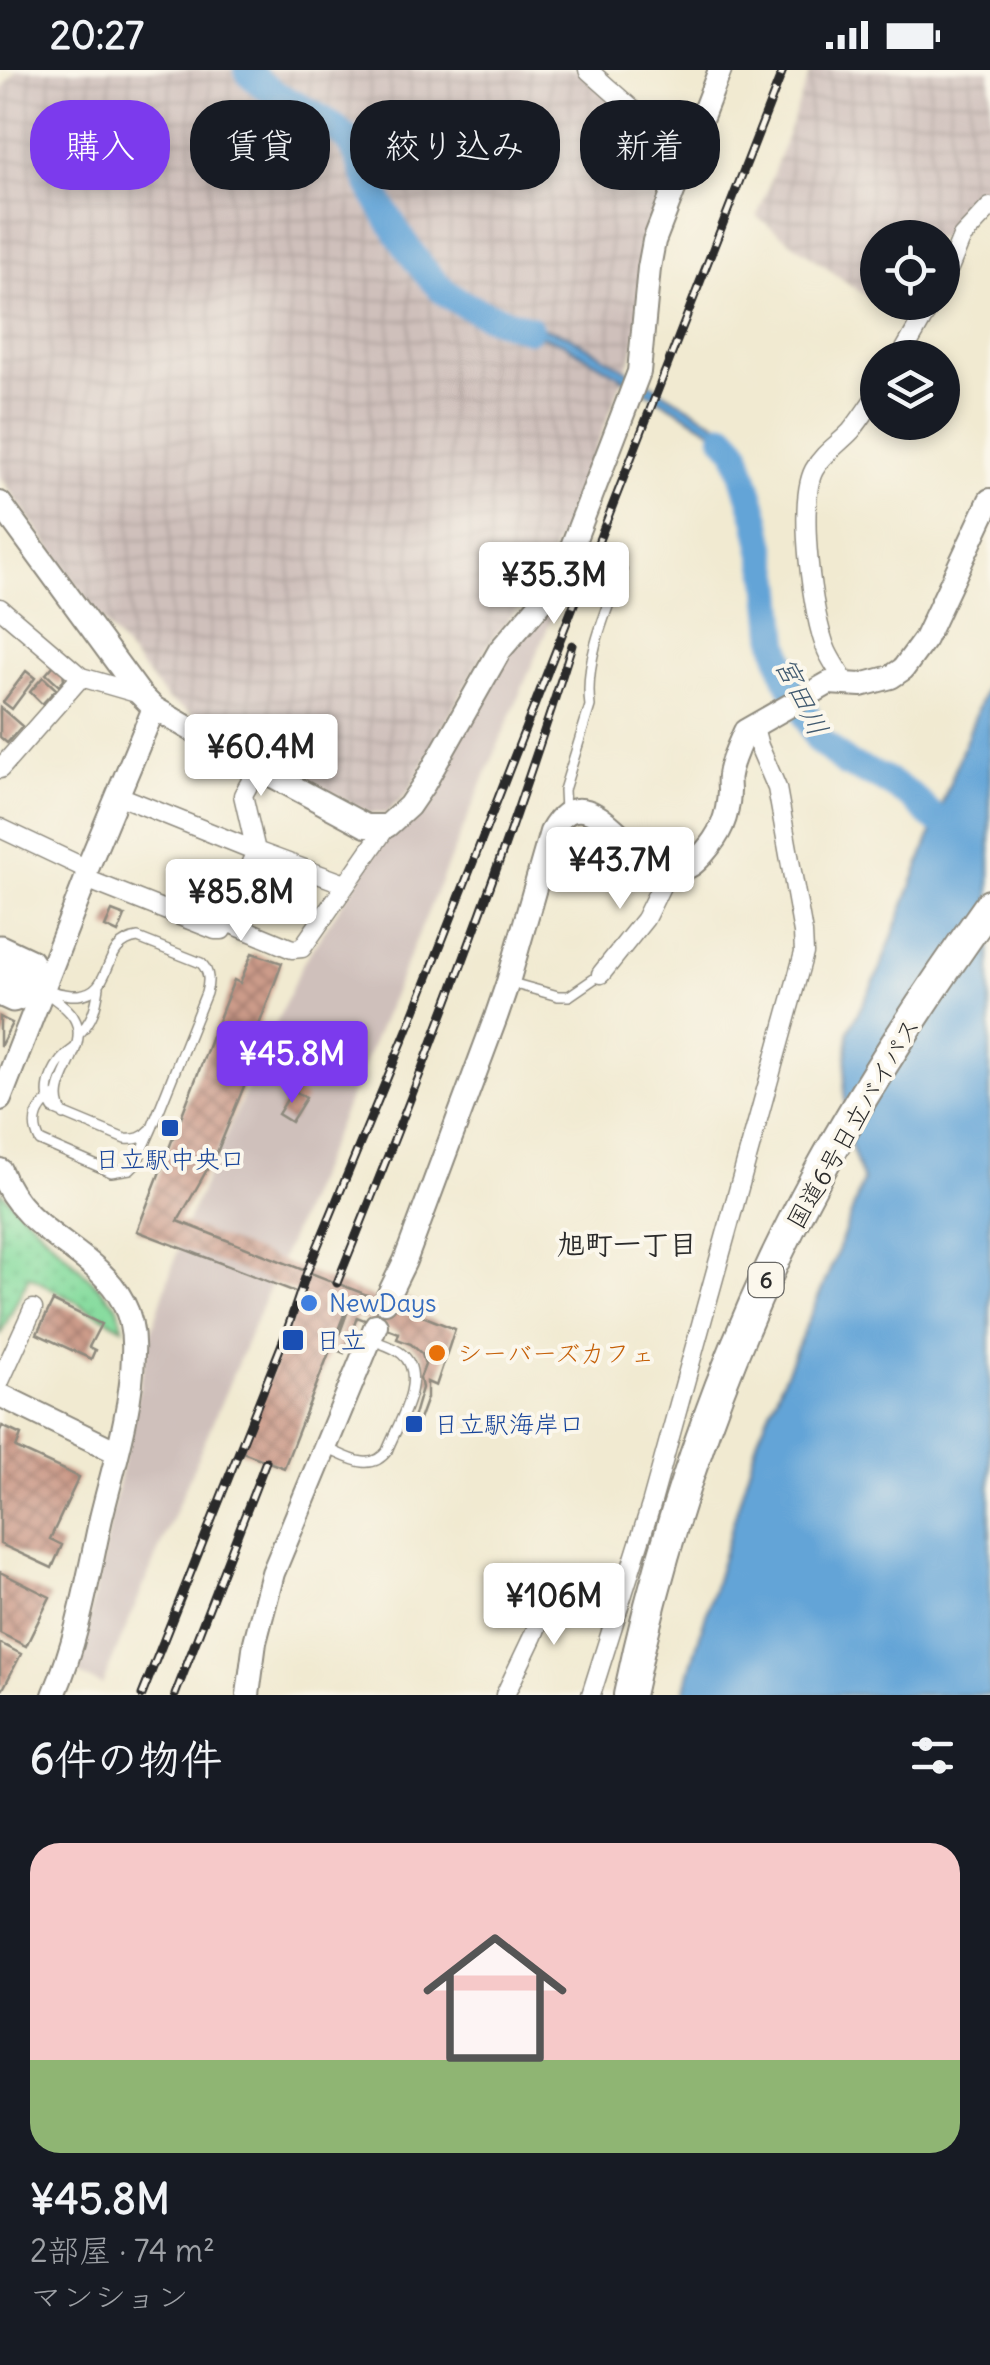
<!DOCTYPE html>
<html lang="ja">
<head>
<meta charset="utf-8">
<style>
	body { margin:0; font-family:Delius,"Klee One",sans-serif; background:#20242c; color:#f1f3f6; height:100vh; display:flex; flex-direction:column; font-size:38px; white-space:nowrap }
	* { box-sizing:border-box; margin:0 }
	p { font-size:32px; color:#9ea1a6 }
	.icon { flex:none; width:55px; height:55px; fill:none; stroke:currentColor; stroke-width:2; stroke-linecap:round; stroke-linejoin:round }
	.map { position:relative; height:1625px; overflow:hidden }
	.drawer { display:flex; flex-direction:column; background:#171b24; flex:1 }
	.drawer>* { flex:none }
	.guide { position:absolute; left:30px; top:30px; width:930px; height:90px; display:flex; gap:20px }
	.fabs { position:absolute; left:860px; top:150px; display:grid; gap:20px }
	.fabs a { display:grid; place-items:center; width:100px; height:100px; border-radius:50%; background:#171b24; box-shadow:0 5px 15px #0003; font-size:50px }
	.price { position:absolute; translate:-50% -85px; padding:0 22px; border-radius:10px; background:#fff; color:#222; font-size:32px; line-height:65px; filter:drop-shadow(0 2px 5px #0008) }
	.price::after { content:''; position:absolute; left:50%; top:60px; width:30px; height:22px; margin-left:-15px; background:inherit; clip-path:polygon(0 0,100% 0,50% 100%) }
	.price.selected { background:#7c3aed; color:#fff }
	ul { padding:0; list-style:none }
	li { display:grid; align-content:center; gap:20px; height:530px; padding:0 30px }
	li span { display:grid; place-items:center; height:310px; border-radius:30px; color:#555 }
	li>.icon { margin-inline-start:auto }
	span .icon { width:180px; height:180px; fill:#fffc; stroke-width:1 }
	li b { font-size:42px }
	h2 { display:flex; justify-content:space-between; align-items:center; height:120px; padding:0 30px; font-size:42px }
	.pill { padding:0 35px; border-radius:40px; background:#171b24; box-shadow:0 5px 15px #0003; font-size:35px; line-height:90px }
	.pill.selected { background:#7c3aed; color:#fff }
	.status { display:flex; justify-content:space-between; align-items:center; height:70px; padding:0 50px; background:#171b24; direction:ltr }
	.status svg { height:28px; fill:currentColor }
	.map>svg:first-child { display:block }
	.industrial { fill:url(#industrial-grid) }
	.railway { fill:#cfc0bb }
	.green { fill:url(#green-dots); stroke:#598465; stroke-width:2.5 }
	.water { fill:#64a4d7; stroke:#486881; stroke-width:2.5 }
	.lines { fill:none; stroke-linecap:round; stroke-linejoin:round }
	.river { stroke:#64a4d7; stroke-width:28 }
	.building { fill:url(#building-cross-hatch) }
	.service-casing { stroke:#8e8a7e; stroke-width:12 }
	.minor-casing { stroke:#8e8a7e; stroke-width:21 }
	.tertiary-casing { stroke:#8e8a7e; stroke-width:26 }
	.secondary-casing { stroke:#8e8a7e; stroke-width:29 }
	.trunk-casing { stroke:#8e8a7e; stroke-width:34 }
	.service { stroke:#fff; stroke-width:9 }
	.minor { stroke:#fff; stroke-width:18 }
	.tertiary { stroke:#fff; stroke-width:22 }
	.secondary { stroke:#fff; stroke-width:25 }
	.trunk { stroke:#fff; stroke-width:30 }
	.rail-casing { stroke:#2b2b2b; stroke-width:9 }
	.rail { stroke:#fbf7ec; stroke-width:5; stroke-dasharray:15; stroke-linecap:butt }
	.transit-dot { fill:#1a4fb4; stroke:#fbf7ec; stroke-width:4 }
	.shop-dot { fill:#3f7fe0; stroke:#fbf7ec; stroke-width:4 }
	.food-dot { fill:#e8710a; stroke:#fbf7ec; stroke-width:4 }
	.labels { text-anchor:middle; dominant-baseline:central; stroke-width:8; stroke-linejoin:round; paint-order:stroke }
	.shield { fill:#fbf7ec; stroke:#696865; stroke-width:2.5 }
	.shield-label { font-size:22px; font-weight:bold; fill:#2b2b2b }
	.street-label { font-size:25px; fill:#2b2b2b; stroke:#fbf7ec }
	.transit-label { font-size:25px; fill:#164399; stroke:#fbf7ec; text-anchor:start }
	.shop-label { font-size:25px; fill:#366cbe; stroke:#fbf7ec; text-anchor:start }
	.food-label { font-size:25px; fill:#c56008; stroke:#fbf7ec; text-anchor:start }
	.water-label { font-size:28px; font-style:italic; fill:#425b70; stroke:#fbf7ec }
	.neighbourhood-label { font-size:28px; font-weight:bold; fill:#2b2b2b; stroke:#fbf7ec }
</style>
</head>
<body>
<div class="status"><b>20:27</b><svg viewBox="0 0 49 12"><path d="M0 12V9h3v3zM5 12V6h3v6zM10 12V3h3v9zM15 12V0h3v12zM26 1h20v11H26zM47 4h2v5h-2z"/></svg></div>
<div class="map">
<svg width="990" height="1625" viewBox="0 0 990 1625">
	<defs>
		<pattern id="industrial-grid" width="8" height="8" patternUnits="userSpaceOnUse" patternTransform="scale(2.5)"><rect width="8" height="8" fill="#cfc0bb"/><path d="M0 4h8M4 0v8" fill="none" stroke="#b2a5a1"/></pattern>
		<pattern id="green-dots" width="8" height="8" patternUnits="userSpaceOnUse" patternTransform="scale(2.5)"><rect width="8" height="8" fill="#87dc9f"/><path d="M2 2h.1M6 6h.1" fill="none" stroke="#75bd89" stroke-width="1.8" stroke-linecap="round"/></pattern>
		<pattern id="building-cross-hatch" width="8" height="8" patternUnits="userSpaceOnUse" patternTransform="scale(2.5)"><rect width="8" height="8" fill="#cc9b8a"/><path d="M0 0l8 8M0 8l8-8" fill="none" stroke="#a67f71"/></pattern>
	</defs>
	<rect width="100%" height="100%" fill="#fbf7ec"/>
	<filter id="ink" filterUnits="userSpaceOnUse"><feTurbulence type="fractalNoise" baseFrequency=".01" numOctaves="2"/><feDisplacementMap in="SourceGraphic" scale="20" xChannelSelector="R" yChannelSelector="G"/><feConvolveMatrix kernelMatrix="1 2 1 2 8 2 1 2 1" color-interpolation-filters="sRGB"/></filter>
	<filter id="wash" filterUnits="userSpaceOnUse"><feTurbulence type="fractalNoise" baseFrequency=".0048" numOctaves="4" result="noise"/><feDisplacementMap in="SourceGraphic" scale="40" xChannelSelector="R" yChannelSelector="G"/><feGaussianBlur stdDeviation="2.25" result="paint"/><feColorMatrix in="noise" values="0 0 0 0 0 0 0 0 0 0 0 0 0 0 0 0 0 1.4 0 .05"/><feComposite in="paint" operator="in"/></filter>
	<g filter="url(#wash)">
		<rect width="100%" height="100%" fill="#f1ead1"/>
		<path class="industrial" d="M 17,0 L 578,0 L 665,75 L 674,94 L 633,282 L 596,379 L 542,508 L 488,575 L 408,723 L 386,744 L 367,743 L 168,630 L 95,542 L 0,406 L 0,21 Z
			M 811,0 L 990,0 L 990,118 L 951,160 L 943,176 L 942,168 L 878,168 L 878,232 L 914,233 L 904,254 L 757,147 Z"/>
		<path class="railway" d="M 564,519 L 102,1615 L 77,1604 L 150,1265 L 188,1149 L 303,893 L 509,580 Z"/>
		<path class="green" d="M 0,1121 L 100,1218 L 118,1237 L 123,1258 L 29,1206 L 0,1265 Z"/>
		<path class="water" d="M 496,244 L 567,265 L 696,341 L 718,354 L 741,377 L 747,395 L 737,398 L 731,381 L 718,364 L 563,273 L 492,251 Z
			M 990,606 L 990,1625 L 684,1625 L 689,1602 L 758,1368 L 836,1186 L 863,1111 L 851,1076 L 844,1021 L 849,960 L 879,902 Z"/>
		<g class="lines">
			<path class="river" d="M 247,0 C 274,33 319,39 347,69 C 360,83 362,100 371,116 C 388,149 421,206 452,227 C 474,242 504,251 529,259
				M 724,366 L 736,379 L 757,448 L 770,510 L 776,572 L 786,606 L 819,670 L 847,694 L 880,707 L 911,726 L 931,745 L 965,770"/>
		</g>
		<g id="blocks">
			<path class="building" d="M 56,593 L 63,601 L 64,610 L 59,616 L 46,604 Z
				M 26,601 L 35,608 L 12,639 L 3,632 Z
				M 43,607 L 56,619 L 42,634 L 30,622 Z
				M 0,637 L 22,656 L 7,673 L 0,667 Z
				M 112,841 L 125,846 L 118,863 L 105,857 Z
				M 252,883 L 282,893 L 252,974 L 260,977 L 218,1080 L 178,1151 L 395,1236 L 399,1226 L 419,1233 L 415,1243 L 455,1259 L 436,1316 L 427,1312 L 427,1328 L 415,1361 L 410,1359 L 422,1318 L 420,1308 L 425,1295 L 422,1284 L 411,1274 L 397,1269 L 399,1263 L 357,1247 L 344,1283 L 334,1279 L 347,1243 L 345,1242 L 284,1398 L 240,1381 L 301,1224 L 137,1161 L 234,910 L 240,913 Z
				M 0,947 L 12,953 L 0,977 Z
				M 293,1020 L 306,1028 L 291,1052 L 278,1044 Z
				M 53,1231 L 101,1254 L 89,1277 L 95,1280 L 91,1289 L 37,1264 Z
				M 2,1356 L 21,1365 L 16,1378 L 79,1407 L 50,1469 L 62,1475 L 52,1498 L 0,1474 L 0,1361 Z
				M 0,1502 L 50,1527 L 26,1576 L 0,1563 Z
				M 0,1573 L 21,1584 L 3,1619 L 0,1617 Z"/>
		</g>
	</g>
	<g filter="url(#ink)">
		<use href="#blocks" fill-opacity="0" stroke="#8e8a7e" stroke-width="2.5"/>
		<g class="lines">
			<defs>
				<path id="service" d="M 565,741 L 564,720 L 590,636 C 584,590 606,542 622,500
					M 508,912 L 558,926 L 569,926 L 601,904
					M 46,920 C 56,922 67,926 78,925 C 116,922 99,873 138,868 L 201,893 C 210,902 209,912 206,923 L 152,1058 L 137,1092 L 130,1099 L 111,1102 L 40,1071 C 29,1050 39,1035 57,1024
					M 44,921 C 54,929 68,937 74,948 C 93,980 41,1014 64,1045
					M 78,965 C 93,950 96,937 99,917
					M 75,978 C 56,990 40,1018 53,1039 L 125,1069 C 136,1070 143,1068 150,1060
					M 324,1377 C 346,1386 370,1404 387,1381 C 397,1355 429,1307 402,1284 C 394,1277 382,1274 372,1270"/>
				<path id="minor" d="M 588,0 L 686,87
					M 942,215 L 962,167 L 990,137
					M 900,288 L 932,232
					M 0,538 L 81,607 L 140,624
					M 846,614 C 840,603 832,592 827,581 C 812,547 797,432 814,400 C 823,383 839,374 851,361 C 861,349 869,336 878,323
					M 0,699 L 81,607
					M 117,725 L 256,781 L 345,814
					M 0,758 L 87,799
					M 86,809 L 215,860 L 222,860 L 256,781 L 243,725 L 258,698
					M 227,852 L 292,879 L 302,878 L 387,756
					M 601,904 L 645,849 L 669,800
					M 0,1311 L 33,1239
					M 505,1625 L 533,1566 L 556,1509
					M 591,1625 L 651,1435 L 804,883 L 803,863 L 777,718 L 759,676 L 754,657"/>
				<path id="tertiary" d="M 0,433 L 140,624 L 154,638 L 258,698 L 366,756 L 387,756 L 409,736 L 424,714 L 500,580 L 543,530 L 566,492 L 639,302 L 649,198 L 654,171 L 720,0
					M 0,1029 L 86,809 L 87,799 L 154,638
					M 0,1100 C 24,1166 95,1178 123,1232 C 131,1247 134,1266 133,1284 C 132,1339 114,1395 101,1448 C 88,1507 78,1569 54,1625
					M 385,1232 L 405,1191 L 496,947 L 508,912 L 551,762 C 589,694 633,804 677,800 C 690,798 695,793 703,784 C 720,765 728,748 729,721 C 729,719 728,707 729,705 C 731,691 739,675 745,661 L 829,613 L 861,615 L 891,607 L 903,599 L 925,569 L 990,430
					M 0,1325 L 117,1382
					M 248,1625 L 255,1572 L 273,1503 L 376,1255"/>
				<path id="secondary" d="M 0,878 L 30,892 L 42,919
					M 0,899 L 42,919
					M 0,923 L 13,929 L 42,919"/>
				<path id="trunk" d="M 629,1625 C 666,1448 731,1264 818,1104 C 869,1011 928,922 990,835"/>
			</defs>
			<use href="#service" class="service-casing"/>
			<use href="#minor" class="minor-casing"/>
			<use href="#tertiary" class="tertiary-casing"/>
			<use href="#secondary" class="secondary-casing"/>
			<use href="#trunk" class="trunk-casing"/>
			<use href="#service" class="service"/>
			<use href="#minor" class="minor"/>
			<use href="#tertiary" class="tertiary"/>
			<use href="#secondary" class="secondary"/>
			<use href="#trunk" class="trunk"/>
			<defs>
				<path id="rail" d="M 337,1213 C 422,1003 504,791 572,575
					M 142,1625 L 285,1266 L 307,1202 L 412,948 L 783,0
					M 175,1625 L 266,1391"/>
			</defs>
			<use href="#rail" class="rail-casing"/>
			<use href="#rail" class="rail"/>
		</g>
	</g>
	<g class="transit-dot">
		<rect x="160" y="1048" width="20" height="20" rx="5"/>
		<rect x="281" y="1258" width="24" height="24" rx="5"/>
		<rect x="404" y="1344" width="20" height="20" rx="5"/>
	</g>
	<circle class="shop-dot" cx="309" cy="1233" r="10"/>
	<circle class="food-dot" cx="437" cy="1283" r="10"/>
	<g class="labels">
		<rect class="shield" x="748.5" y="1193" width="35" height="34" rx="8"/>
		<g class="shield-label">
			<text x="766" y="1210">6</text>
		</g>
		<g class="street-label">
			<text transform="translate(853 1053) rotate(-60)">国道6号日立バイパス</text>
		</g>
		<g class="transit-label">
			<text x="170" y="1089" text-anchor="middle">日立駅中央口</text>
			<text x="316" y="1270">日立</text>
			<text x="434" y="1354">日立駅海岸口</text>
		</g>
		<g class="shop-label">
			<text x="329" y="1233">NewDays</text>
		</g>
		<g class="food-label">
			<text x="457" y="1283">シーバーズカフェ</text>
		</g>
		<g class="water-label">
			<text transform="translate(802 626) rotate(64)">宮田川</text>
		</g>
		<g class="neighbourhood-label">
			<text x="627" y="1174">旭町一丁目</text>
		</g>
	</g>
</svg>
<div class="fabs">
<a><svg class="icon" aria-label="locate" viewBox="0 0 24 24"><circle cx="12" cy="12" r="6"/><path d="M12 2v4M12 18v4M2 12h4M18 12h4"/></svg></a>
<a><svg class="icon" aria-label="layers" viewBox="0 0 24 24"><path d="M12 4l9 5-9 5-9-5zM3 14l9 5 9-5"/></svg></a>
</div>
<b class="price" style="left:554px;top:557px">¥35.3M</b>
<b class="price" style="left:261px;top:729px">¥60.4M</b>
<b class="price" style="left:620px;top:842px">¥43.7M</b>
<b class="price" style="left:241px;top:874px">¥85.8M</b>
<b class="price selected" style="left:292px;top:1036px">¥45.8M</b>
<b class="price" style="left:554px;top:1578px">¥106M</b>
<div class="guide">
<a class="pill selected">購入</a>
<a class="pill">賃貸</a>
<a class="pill">絞り込み</a>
<a class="pill">新着</a>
</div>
</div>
<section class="drawer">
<h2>6件の物件<svg class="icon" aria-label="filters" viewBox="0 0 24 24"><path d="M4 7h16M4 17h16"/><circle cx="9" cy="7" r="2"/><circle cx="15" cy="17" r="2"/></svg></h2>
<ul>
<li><span style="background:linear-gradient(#f6c9c9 70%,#8fb573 0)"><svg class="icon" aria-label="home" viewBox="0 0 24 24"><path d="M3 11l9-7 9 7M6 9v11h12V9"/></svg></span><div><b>¥45.8M</b><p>2部屋 · 74 m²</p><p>マンション</p></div></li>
</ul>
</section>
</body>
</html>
